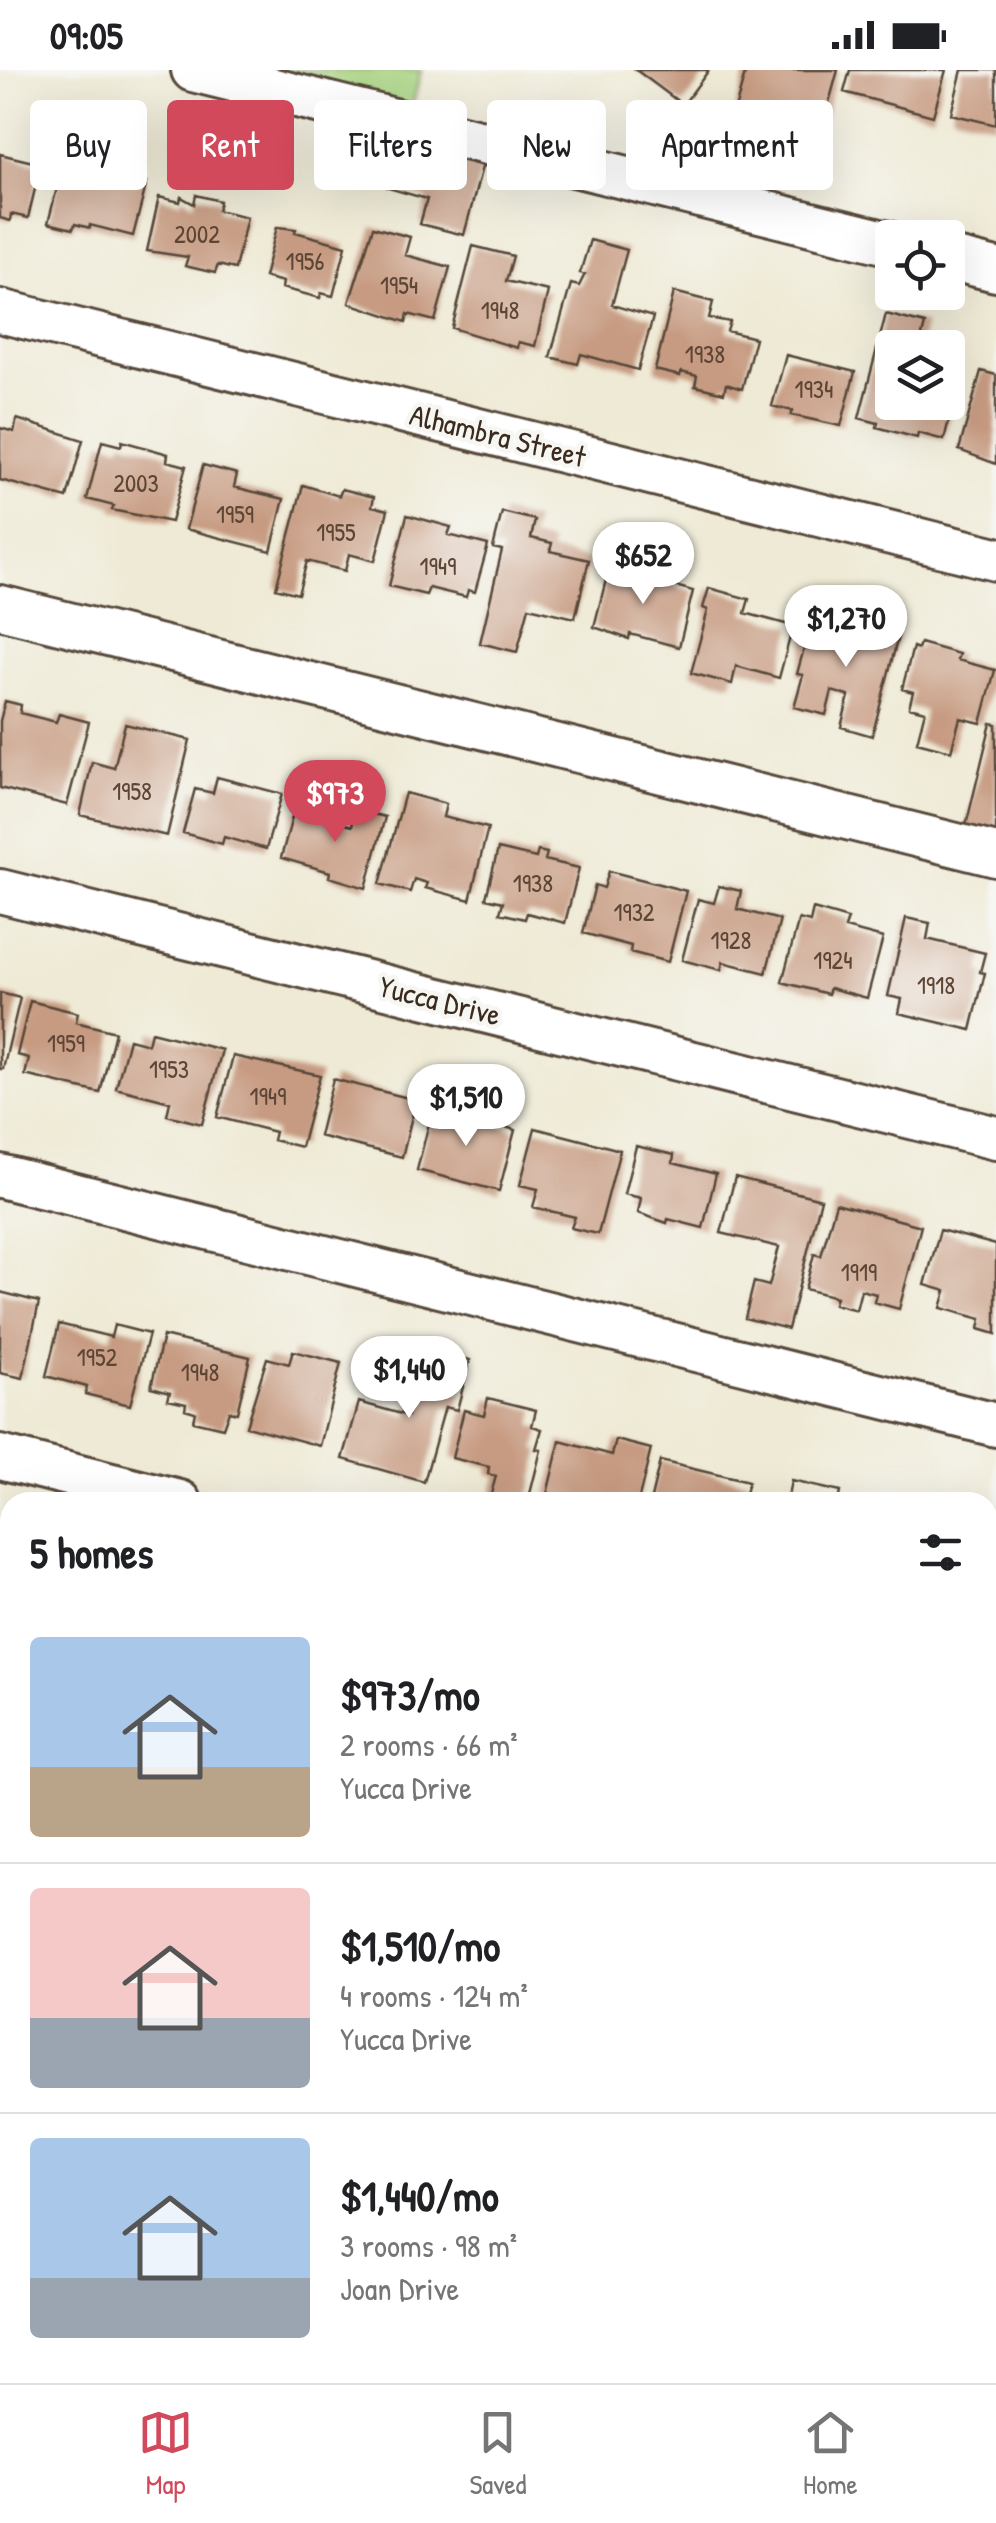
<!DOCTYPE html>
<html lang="en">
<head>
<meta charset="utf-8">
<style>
	body { margin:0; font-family:"Patrick Hand",sans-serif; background:#f6f6f6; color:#202124; height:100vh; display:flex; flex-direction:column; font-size:38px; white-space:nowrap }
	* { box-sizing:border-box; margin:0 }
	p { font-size:32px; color:#757577 }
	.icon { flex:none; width:55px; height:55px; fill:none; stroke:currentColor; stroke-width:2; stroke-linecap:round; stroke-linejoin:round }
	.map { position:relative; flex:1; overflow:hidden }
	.panel { position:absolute; left:0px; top:1422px; width:998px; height:892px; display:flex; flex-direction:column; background:#fff; border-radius:30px 30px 0 0; box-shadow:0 10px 40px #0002 }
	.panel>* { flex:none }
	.top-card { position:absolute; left:30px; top:30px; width:938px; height:90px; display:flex; gap:20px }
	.fabs { position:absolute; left:875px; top:150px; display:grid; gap:20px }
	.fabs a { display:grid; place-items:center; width:90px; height:90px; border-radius:10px; background:#fff; box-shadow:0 10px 40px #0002; font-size:50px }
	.price { position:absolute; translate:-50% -85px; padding:0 22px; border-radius:35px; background:#fff; color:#222; font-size:32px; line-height:65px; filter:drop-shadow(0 2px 5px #0008) }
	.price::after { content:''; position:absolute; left:50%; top:60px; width:30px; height:22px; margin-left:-15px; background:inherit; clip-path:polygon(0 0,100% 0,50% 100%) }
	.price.current { background:#d1495b; color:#fff }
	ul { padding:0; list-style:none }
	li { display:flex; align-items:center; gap:30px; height:250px; padding:0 30px }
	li+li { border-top:2px solid #e0e0e0 }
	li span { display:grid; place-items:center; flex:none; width:280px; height:200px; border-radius:10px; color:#555 }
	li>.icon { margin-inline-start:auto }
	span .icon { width:120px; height:120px; fill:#fffc; stroke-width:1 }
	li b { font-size:42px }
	h2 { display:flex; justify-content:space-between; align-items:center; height:120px; padding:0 30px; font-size:42px }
	.chip { padding:0 35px; border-radius:10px; background:#fff; box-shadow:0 10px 40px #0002; font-size:35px; line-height:90px }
	.chip.current { background:#d1495b; color:#fff }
	.status { display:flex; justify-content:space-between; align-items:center; height:70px; padding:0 50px; background:#fff; direction:ltr }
	.status svg { height:28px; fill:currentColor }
	.dock { display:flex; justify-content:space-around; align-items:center; height:140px; border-top:2px solid #e0e0e0; background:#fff; font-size:28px; color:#757577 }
	.dock a { display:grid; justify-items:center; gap:5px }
	.dock .current { color:#d1495b }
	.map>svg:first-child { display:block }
	.green { fill:#a6d27f; stroke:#707e4e; stroke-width:2.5 }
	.building { fill:#c79b82 }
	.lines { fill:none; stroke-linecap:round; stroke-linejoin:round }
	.minor-casing { stroke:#564739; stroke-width:48 }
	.minor { stroke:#fff; stroke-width:42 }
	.labels { text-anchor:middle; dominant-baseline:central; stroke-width:9; stroke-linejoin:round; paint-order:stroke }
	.number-label { font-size:25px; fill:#5e4637 }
	.street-label { font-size:30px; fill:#3b2a1e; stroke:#f6f6f2 }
</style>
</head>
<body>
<div class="status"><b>09:05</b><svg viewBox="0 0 49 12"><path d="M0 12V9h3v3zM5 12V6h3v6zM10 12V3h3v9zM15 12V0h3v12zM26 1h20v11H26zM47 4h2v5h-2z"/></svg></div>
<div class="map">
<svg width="996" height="2313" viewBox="0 0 996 2313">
	<rect width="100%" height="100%" fill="#f6f6f2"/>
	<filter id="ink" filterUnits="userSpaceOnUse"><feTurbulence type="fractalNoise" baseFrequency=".01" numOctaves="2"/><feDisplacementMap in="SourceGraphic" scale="20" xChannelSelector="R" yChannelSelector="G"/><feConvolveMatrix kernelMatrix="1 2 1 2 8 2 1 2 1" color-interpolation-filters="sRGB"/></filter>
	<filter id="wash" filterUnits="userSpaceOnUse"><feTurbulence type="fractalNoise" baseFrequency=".0048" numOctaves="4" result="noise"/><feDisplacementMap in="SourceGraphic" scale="40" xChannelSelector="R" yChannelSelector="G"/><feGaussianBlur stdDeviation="2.25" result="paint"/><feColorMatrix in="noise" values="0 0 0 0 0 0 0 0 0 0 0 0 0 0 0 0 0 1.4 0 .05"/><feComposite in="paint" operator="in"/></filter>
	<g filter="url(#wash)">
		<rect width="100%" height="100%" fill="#efead5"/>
		<path class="green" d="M 230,0 L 421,0 L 410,46 Z"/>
		<g id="blocks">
			<path class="building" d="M 636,0 L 709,0 L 683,35 Z
				M 746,0 L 838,0 L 819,69 L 796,63 L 789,88 L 750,78 L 757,54 L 733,47 Z
				M 850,0 L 946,0 L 933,46 L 844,22 Z
				M 962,0 L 996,0 L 996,55 L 951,44 Z
				M 401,73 L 451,87 L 454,74 L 486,82 L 464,165 L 420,154 L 427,129 L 388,118 Z
				M 0,84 L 41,94 L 28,148 L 11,144 L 10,151 L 0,148 Z
				M 64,91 L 147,112 L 133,166 L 90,155 L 90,158 L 75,154 L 73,159 L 48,153 Z
				M 196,125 L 220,131 L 218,140 L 247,147 L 235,199 L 218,195 L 215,203 L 185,196 L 188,187 L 147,181 L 159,127 L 180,132 L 181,127 L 194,134 Z
				M 277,157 L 296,159 L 295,162 L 346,176 L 333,226 L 321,223 L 320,228 L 282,218 L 283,212 L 264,207 Z
				M 373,157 L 410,167 L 405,185 L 450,197 L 435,251 L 408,244 L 406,252 L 349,233 Z
				M 590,170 L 627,180 L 612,235 L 653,247 L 638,300 L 581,284 L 578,294 L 550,287 L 571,214 L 579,216 L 585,204 L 580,203 Z
				M 473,176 L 513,186 L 506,211 L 548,221 L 535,276 L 518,272 L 517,278 L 452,258 Z
				M 674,222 L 713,232 L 709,248 L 730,252 L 727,261 L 755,268 L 742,319 L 726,314 L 724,323 L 695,316 L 697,306 L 681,302 L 680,306 L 655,300 Z
				M 886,244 L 925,254 L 919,278 L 892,278 L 892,332 L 948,332 L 948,315 L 957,317 L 944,370 L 918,363 L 917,368 L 877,357 L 878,353 L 859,348 Z
				M 786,285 L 855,302 L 841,356 L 791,345 L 793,341 L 772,336 Z
				M 981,301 L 996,305 L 996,394 L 959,380 Z
				M 17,349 L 83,370 L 67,428 L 0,410 L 0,358 L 14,362 Z
				M 102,371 L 121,376 L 122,371 L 168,384 L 167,391 L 186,396 L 171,452 L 112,440 L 114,436 L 87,429 Z
				M 203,395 L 237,404 L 234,417 L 284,429 L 271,481 L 186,459 Z
				M 303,415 L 339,426 L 342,419 L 374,427 L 372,436 L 388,440 L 375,491 L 349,484 L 345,501 L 307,491 L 298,524 L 276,518 Z
				M 502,442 L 535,450 L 531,468 L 552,473 L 550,481 L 589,490 L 575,548 L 529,537 L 517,582 L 480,573 L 502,480 L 493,478 Z
				M 407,445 L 451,457 L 448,465 L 488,475 L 475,522 L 468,520 L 466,527 L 429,518 L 426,525 L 389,516 Z
				M 629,497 L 650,503 L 648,508 L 693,521 L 679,577 L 630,564 L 629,569 L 594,557 L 609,498 L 626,502 Z
				M 709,518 L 749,529 L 745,543 L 793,556 L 779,608 L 736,596 L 732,614 L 691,603 L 708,540 L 703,538 Z
				M 832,542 L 860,549 L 858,557 L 898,567 L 872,666 L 841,657 L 849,626 L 832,621 L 826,645 L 794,637 L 803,605 L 797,604 L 812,549 L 829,554 Z
				M 920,573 L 959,584 L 957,590 L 995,600 L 981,653 L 960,648 L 951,681 L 917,672 L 925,641 L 909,637 L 913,622 L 902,619 L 913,577 L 918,579 Z
				M 5,631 L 21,635 L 20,643 L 56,652 L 59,644 L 89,652 L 67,735 L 0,718 L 0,651 Z
				M 991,653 L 996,654 L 996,773 L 964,764 Z
				M 125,654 L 190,670 L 167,766 L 80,745 L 92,692 L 114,698 Z
				M 217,707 L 282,724 L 266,779 L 224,767 L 222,774 L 183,763 L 195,719 L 213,723 Z
				M 405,723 L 446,734 L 443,747 L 488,758 L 470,830 L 425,818 L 427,813 L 414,809 L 410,822 L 380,814 Z
				M 294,740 L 352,756 L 356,740 L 385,747 L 366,818 L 329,807 L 330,802 L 281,788 Z
				M 498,779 L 536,788 L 538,781 L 547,783 L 545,790 L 579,798 L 565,853 L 527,843 L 525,849 L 500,843 L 503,832 L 486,828 Z
				M 609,801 L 686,821 L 668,892 L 630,882 L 631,876 L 583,863 L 595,815 L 604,818 Z
				M 719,816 L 741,821 L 737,839 L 780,850 L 766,903 L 723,892 L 721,900 L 682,890 L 698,829 L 714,833 Z
				M 813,839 L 848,849 L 845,858 L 883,868 L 867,928 L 830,918 L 828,924 L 782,912 L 799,849 L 810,852 Z
				M 906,848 L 930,853 L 927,869 L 985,883 L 980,902 L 985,903 L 971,960 L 899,943 L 902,929 L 888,926 Z
				M 0,923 L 20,928 L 3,999 L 0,999 Z
				M 30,931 L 78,943 L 76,952 L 115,962 L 100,1023 L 25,1005 L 29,988 L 17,985 Z
				M 151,962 L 222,980 L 202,1054 L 167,1045 L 170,1032 L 116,1018 L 129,969 L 148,974 Z
				M 233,986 L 320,1005 L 301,1077 L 273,1070 L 275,1062 L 217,1047 Z
				M 333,1009 L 416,1030 L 402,1087 L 319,1066 Z
				M 434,1034 L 515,1060 L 499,1121 L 417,1100 Z
				M 535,1058 L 620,1080 L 598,1164 L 571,1158 L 575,1147 L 533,1137 L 538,1119 L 520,1115 Z
				M 636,1076 L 674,1085 L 673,1093 L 716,1104 L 703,1158 L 668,1149 L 667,1153 L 638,1143 L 641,1128 L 624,1124 Z
				M 735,1107 L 821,1129 L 788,1259 L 745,1248 L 754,1212 L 769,1216 L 779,1177 L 721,1163 Z
				M 836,1133 L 921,1156 L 899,1239 L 874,1232 L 876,1224 L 861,1220 L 856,1240 L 834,1234 L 836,1227 L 805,1219 L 814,1184 L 821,1186 Z
				M 940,1160 L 996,1175 L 996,1264 L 979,1259 L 981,1249 L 941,1238 L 946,1221 L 925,1215 Z
				M 0,1222 L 39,1232 L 23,1308 L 0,1303 Z
				M 59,1254 L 111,1267 L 114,1255 L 149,1264 L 130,1335 L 85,1324 L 87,1317 L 46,1306 Z
				M 163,1266 L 250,1287 L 237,1343 L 229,1341 L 223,1358 L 193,1351 L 195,1342 L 185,1339 L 186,1333 L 168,1329 L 170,1322 L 151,1317 Z
				M 427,1277 L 470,1290 L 457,1340 L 445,1337 L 424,1412 L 343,1389 L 359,1332 L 408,1346 Z
				M 293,1281 L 341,1293 L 320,1376 L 246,1356 L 267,1288 L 289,1294 Z
				M 488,1328 L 536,1340 L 532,1356 L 542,1359 L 536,1379 L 541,1380 L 528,1432 L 491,1424 L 496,1406 L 488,1404 L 489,1397 L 452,1388 L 464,1340 L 484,1345 Z
				M 616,1370 L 651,1379 L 638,1432 L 579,1432 L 547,1424 L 560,1371 L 612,1385 Z
				M 660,1391 L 748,1412 L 743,1432 L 650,1432 Z
				M 791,1411 L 840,1422 L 838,1432 L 787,1432 Z
				M 0,1458 L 10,1461 L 10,1566 L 0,1563 Z
				M 988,1475 L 996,1477 L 996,1541 L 988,1539 Z
				M 988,1738 L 996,1740 L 996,1775 L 989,1804 Z
				M 0,1793 L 10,1797 L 10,1862 L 5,1860 L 1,1871 Z
				M 988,2007 L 996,2010 L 996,2049 L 988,2046 Z
				M 988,2084 L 996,2086 L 996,2242 L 989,2272 Z
				M 9,2179 L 10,2179 L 10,2228 L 0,2225 L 0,2190 L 1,2187 L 6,2188 Z
				M 4,2249 L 10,2251 L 10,2305 L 51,2305 L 49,2313 L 0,2313 L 0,2266 Z
				M 438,2305 L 509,2305 L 507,2313 L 436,2313 Z
				M 795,2305 L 981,2305 L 979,2313 L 806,2313 L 794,2310 Z"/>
		</g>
	</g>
	<g filter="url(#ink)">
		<use href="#blocks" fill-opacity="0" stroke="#564739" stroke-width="2.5"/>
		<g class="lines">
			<defs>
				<path id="minor" d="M 193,0 L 892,174
					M 948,188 L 996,200
					M 0,241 L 996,489
					M 0,537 L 996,785
					M 0,821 L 996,1068
					M 0,1106 L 996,1355
					M 0,1387 L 180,1432
					M 988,1636 L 996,1638
					M 0,1680 L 10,1683
					M 988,1929 L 996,1931
					M 0,1986 L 10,1992
					M 988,2074 L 996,2076
					M 361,2305 L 374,2313
					M 242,2313 L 244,2305
					M 557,2313 L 559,2305
					M 741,2313 L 743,2305"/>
			</defs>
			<use href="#minor" class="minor-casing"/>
			<use href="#minor" class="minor"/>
		</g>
	</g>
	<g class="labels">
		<g class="number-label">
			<text x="197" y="164">2002</text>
			<text x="305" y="191">1956</text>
			<text x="399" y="215">1954</text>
			<text x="500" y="240">1948</text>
			<text x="705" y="284">1938</text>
			<text x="814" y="319">1934</text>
			<text x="136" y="413">2003</text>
			<text x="235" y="444">1959</text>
			<text x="336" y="462">1955</text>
			<text x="438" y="496">1949</text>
			<text x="132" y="721">1958</text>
			<text x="533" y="813">1938</text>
			<text x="634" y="842">1932</text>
			<text x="731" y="870">1928</text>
			<text x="833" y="890">1924</text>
			<text x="936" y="915">1918</text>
			<text x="66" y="973">1959</text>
			<text x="169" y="999">1953</text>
			<text x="268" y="1026">1949</text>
			<text x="859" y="1202">1919</text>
			<text x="97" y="1287">1952</text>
			<text x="200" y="1302">1948</text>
		</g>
		<g class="street-label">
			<text transform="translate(498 365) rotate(14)">Alhambra Street</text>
			<text transform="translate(440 930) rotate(14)">Yucca Drive</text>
		</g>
	</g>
</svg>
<div class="fabs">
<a><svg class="icon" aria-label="locate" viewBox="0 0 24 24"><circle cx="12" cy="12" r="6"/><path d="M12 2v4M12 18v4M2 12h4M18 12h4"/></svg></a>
<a><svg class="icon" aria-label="layers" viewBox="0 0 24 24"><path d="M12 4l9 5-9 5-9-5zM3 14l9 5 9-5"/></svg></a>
</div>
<b class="price" style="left:643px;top:537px">$652</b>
<b class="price" style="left:846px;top:600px">$1,270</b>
<b class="price current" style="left:335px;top:775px">$973</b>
<b class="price" style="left:466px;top:1079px">$1,510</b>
<b class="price" style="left:409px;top:1351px">$1,440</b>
<div class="top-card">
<a class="chip">Buy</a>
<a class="chip current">Rent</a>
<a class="chip">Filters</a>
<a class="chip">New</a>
<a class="chip">Apartment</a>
</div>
<section class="panel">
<h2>5 homes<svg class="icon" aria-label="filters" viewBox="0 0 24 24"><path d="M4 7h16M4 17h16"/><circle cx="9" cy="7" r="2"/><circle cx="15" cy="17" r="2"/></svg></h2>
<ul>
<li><span style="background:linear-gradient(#a9c7e8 65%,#b9a48a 0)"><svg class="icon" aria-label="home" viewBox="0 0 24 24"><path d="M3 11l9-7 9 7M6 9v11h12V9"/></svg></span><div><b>$973/mo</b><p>2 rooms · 66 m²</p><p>Yucca Drive</p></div></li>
<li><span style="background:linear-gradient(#f6c9c9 65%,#9aa5b1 0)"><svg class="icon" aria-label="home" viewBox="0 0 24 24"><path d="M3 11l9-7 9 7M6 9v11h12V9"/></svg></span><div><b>$1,510/mo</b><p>4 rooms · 124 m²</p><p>Yucca Drive</p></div></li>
<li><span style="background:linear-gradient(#a9c7e8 70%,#9aa5b1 0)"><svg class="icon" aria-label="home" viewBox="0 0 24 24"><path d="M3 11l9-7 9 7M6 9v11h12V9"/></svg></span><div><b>$1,440/mo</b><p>3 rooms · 98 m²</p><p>Joan Drive</p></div></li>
</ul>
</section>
</div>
<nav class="dock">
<a class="current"><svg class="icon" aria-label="map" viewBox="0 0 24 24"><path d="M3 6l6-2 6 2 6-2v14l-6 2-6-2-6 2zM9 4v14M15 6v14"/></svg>Map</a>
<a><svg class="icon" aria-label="saved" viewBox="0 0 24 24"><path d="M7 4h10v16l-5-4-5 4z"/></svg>Saved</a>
<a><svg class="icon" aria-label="home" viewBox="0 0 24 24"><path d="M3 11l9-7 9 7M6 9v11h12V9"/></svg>Home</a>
</nav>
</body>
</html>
